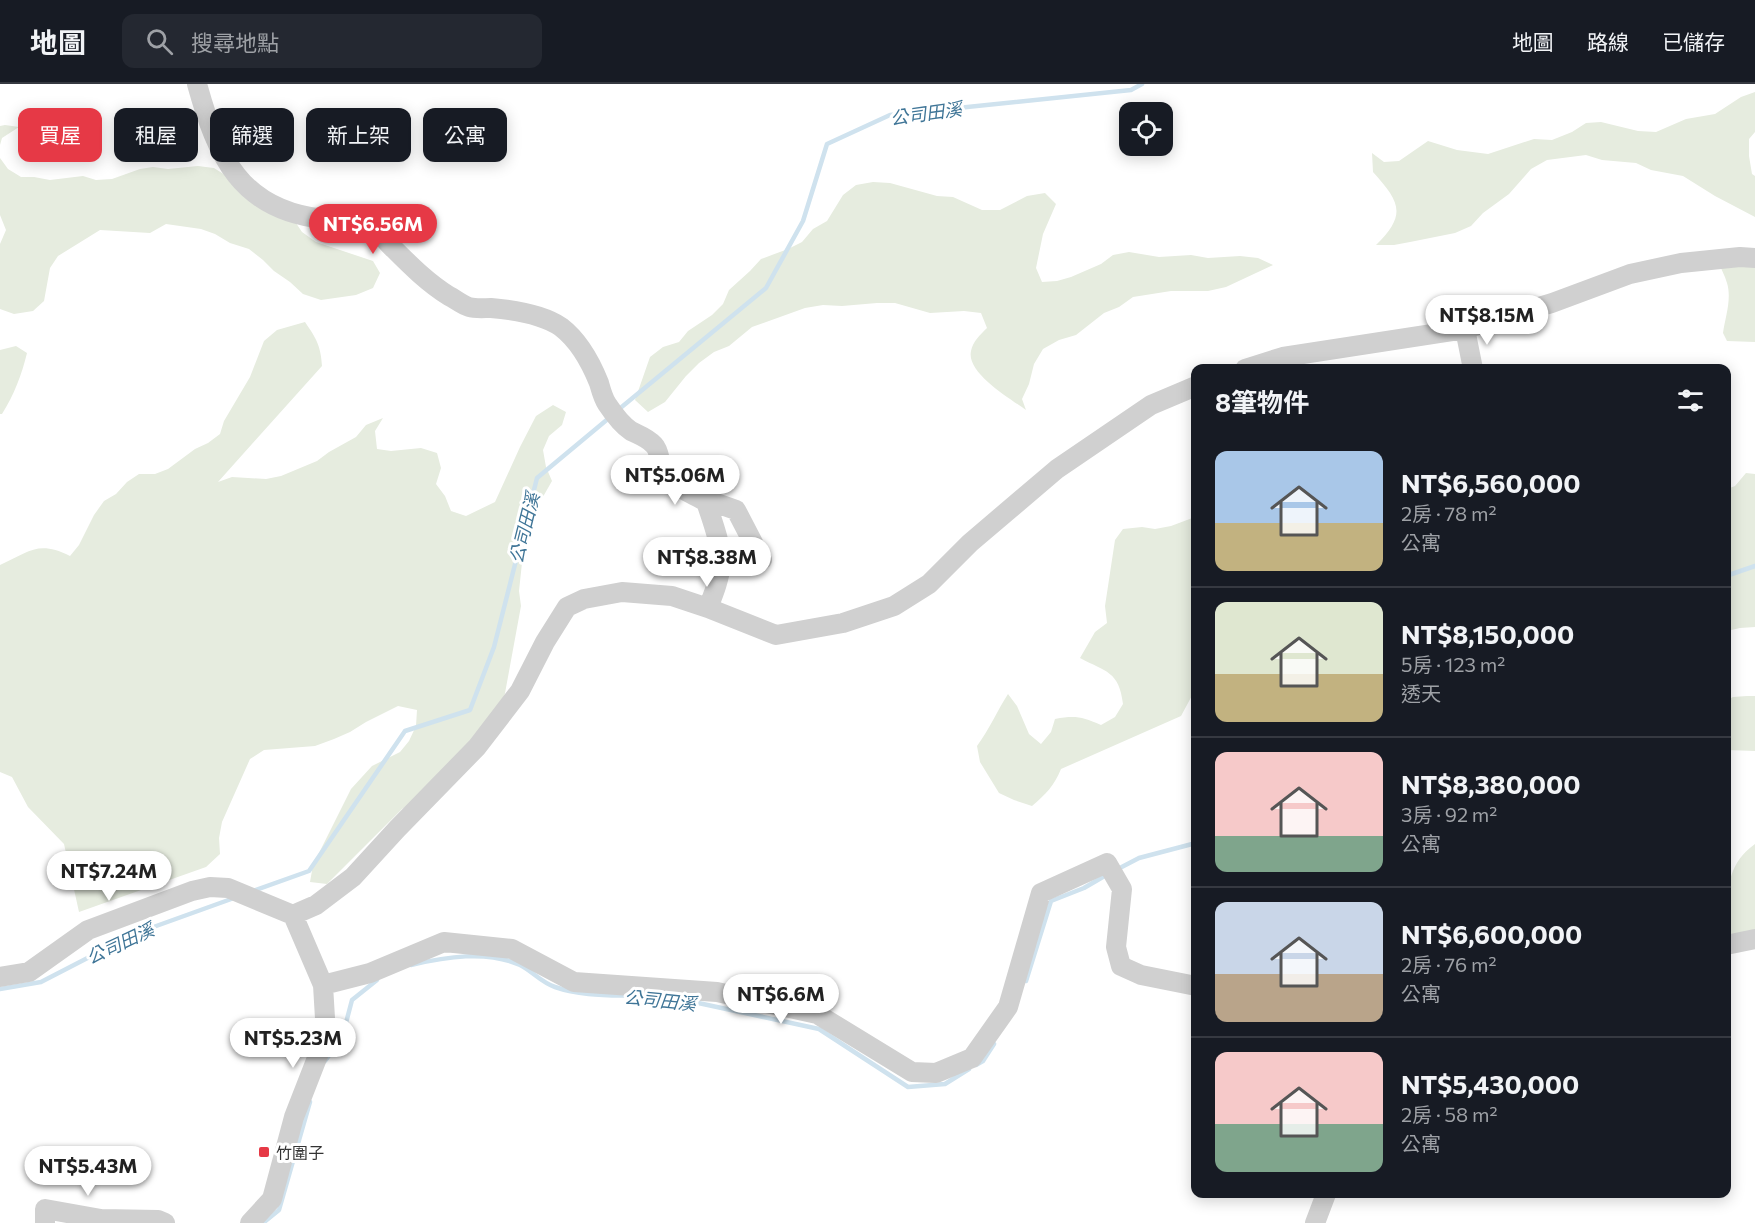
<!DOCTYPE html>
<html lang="zh-TW">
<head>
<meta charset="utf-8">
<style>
	body { margin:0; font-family:Commissioner,"Noto Sans TC",sans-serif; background:#242831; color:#f1f3f6; height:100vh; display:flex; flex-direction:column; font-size:22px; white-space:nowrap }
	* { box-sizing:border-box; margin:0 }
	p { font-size:20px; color:#9ea1a6 }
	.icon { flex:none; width:33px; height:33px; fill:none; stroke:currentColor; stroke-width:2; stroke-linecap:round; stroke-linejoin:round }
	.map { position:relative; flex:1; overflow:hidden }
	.drawer { position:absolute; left:1191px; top:280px; width:540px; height:834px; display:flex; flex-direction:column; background:#171b24; border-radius:12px; box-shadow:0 3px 15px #0003 }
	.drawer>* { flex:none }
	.top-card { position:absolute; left:18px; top:24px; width:570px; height:54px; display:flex; gap:12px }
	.tools { position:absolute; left:1119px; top:18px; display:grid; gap:12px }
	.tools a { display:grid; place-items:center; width:54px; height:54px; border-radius:12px; background:#171b24; box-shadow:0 3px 15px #0003; font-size:30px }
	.price { position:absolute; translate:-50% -51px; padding:0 14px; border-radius:21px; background:#fff; color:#222; font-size:20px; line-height:39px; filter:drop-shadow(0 2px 3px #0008) }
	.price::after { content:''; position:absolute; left:50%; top:36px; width:18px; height:14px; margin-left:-9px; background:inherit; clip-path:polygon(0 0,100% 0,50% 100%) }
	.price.active { background:#e63946; color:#fff }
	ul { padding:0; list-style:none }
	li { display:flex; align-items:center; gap:18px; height:150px; padding:0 24px }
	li+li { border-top:2px solid #363941 }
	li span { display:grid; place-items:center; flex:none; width:168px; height:120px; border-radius:12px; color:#555 }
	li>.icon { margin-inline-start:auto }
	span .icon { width:72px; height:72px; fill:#fffc; stroke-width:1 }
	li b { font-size:26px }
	h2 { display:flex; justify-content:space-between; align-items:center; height:72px; padding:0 24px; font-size:26px }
	.chip { padding:0 21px; border-radius:12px; background:#171b24; box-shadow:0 3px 15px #0003; font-size:21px; line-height:54px }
	.chip.active { background:#e63946; color:#fff }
	header { display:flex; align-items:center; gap:36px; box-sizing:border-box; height:84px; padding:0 30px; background:#171b24; border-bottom:2px solid #363941 }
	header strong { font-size:28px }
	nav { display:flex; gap:33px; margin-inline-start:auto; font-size:21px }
	.search { width:420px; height:54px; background:#242831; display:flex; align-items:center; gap:15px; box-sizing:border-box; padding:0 21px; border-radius:12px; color:#9ea1a6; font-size:22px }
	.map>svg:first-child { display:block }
	.green { fill:#e6ecdf }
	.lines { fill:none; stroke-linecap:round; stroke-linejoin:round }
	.stream { stroke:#cfe2ee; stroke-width:4.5 }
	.minor { stroke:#d0d0d0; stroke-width:20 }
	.poi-dot { fill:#e63946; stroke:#fff; stroke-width:2 }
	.labels { text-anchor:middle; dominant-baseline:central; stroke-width:6; stroke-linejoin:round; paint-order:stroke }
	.poi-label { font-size:16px; fill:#333; stroke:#fff; text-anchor:start }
	.water-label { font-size:18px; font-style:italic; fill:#3f7597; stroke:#fff }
</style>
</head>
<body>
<header>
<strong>地圖</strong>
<div class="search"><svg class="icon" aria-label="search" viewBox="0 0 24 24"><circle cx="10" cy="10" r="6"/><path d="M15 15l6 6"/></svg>搜尋地點</div>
<nav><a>地圖</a><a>路線</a><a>已儲存</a></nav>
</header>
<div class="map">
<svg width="1755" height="1139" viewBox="0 0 1755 1139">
	<rect width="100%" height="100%" fill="#fff"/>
	<path class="green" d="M 1755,8 L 1755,48 L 1749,55 L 1749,72 L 1752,90 L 1755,92 L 1755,133 L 1715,112 L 1683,92 L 1651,86 L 1636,79 L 1602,76 L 1586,71 L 1547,76 L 1531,85 L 1509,110 L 1483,129 L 1471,142 L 1455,149 L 1410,158 L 1394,161 L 1376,161 C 1408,130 1399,117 1373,88 L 1372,69 L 1384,78 L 1399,77 L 1428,57 L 1457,66 L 1488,70 L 1534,55 L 1552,56 L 1572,48 L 1586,39 L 1601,38 L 1638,47 L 1656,48 L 1686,35 L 1715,30 L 1741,13 Z
		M 5,41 L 19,43 L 2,54 L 0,61 L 0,42 Z
		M 0,74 L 8,85 L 21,93 L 34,93 L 50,96 L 83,92 L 96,96 L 112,95 L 140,85 L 153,83 L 168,85 L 198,82 L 214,84 L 292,133 L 302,148 L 316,158 L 373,177 L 380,189 L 373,204 L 356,211 L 321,216 L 303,210 L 290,198 L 274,187 L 263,176 L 249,165 L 230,159 L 215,150 L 201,145 L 166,140 L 150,149 L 100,146 L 58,172 L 50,184 L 44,217 L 33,227 L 14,230 L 0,225 L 0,160 L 6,146 L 0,131 Z
		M 873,98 L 890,99 L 937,112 L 953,113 L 982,126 L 1000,126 L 1027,112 L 1045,109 L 1056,120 L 1043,150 L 1036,184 L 1042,198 L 1057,197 L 1071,193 L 1101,180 L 1113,171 L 1129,168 L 1159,173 L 1191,171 L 1208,174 L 1240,172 L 1258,174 L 1273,181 L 1226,203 L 1208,207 L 1171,207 L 1133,213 L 1119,223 L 1104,229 L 1076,251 L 1059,256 L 1043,265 L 1034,280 L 1029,300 L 1022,315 L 1026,326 C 1011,315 966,289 971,267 C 973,257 980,251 987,244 L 981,229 L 964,227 L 930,229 L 895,219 L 877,219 L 842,222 L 823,221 L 805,224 L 752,243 L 729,262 L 714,268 L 699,279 L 686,292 L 665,318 L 648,328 L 635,316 L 650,273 L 663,263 L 679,258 L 688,247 L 712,231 L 723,220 L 729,206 L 750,187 L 761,175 L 788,165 L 802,158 L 813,145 L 827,137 L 843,111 L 856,101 Z
		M 1718,176 L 1755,177 L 1755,258 L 1727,257 L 1723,249 C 1725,234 1732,215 1727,199 C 1725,191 1720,184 1718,176 Z
		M 305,238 C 316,254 321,262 322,282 L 218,398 L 232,393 L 266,395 L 281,392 L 317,377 L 329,368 L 356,353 L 366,341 L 383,334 L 375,347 L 377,365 L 391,367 L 421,364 L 437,369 L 441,384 L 436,400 L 445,412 L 451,427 L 466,432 L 495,418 L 520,363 L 536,332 L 553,321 L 566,328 L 562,341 L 549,352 L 543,366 L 546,383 L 552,397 L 544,411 L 534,423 L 524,460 L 519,507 L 521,522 L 503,620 L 496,631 L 412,719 L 402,725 L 327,800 L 310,798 L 313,781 L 351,705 L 372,682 L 400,668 L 409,657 L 416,642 L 417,626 L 398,622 L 366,638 L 350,648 L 334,655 L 315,662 L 264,666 L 250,675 L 222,738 L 219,754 L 220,770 L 206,783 L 79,828 L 64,760 L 28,723 L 12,693 L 0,688 L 0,481 C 29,468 38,456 70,472 L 79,461 L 94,431 L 104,417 L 116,410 L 127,398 L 139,390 L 155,390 L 168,385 L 195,365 L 208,359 L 220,350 L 224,337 L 250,293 L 264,257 L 277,246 Z
		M 16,262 L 27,269 C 22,290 14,311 2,330 L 0,330 L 0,266 Z
		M 1746,389 L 1755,390 L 1755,543 L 1740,544 L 1727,547 L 1727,405 L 1735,402 Z
		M 1195,433 L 1195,606 L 1181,632 L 1061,685 C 1054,702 1046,710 1032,722 L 1014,716 L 999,709 L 980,678 L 977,662 C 989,646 997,627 1008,610 L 1017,622 L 1029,650 L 1041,660 L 1051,648 L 1055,635 C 1076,631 1082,633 1101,641 L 1115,633 L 1123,620 C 1119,587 1106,588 1080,574 L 1095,548 L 1107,539 L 1105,522 L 1115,456 L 1123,445 L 1142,443 L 1155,445 L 1171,442 Z
		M 1747,612 L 1755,612 L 1755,667 L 1727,666 L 1727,616 L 1733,613 Z
		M 1755,760 L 1755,848 L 1727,854 C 1727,819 1722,783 1755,760 Z"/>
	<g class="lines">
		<path class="stream" d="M 618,326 L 766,204 L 803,137 L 827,60 L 890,31 L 1131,6 L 1142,0
			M 1726,492 L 1755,482
			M 1116,786 L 1139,774 L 1196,759
			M 253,807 L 309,787 L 405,647 L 470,626 L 494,563 L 537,394 L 609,334
			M 411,881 C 445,873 487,866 520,881 C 532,887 542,899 555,903 C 581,912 609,911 637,912
			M 1026,897 L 1051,817 L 1084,804 L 1108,790
			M 0,905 L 41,898 L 134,850 L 234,814
			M 675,914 L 819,945 L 908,1003 L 945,1000 L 969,985
			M 325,977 L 342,954 L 352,916 L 377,896
			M 976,981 L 983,977 L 994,960
			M 263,1139 L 279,1126 L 310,1018"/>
		<path class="minor" d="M 197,0 C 217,72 240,126 323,135 C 338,137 363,134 375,145 C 382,151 387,159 394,165 C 411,182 428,199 449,212 C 455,215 462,221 469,223 C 476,225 484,224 491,224 C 514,226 542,230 561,243 C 578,256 591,279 599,299 C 601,306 603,314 607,320 C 613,329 622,341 631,347 C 639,351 648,354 654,361 C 660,367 659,378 663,386 C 670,402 691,409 706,418 C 711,433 722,462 721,478 C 720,494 714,509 708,524
			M 1465,245 L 1473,285
			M 1245,285 L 1283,273 L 1465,245 L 1552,219 L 1630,190 L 1681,179 L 1740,173 L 1755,174
			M 696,412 L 736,426 L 762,476
			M 1726,861 L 1755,855
			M 0,893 L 29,888 L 88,846 L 192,807 L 210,803 L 228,804 L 293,831 L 316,821 L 353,793 L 397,745 L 477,663 L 520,607 L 545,558 L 567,523 L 584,515 L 622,508 L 672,512 L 708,524 L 776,551 L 843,539 L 894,522 L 929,500 L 970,459 L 1057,385 L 1151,321 L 1196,302
			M 323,901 L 370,889 L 444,858 L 512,865 L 574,898 L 717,908 L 817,930 L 912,988 L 936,989 L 972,974 L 1008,923 L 1041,809 L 1107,779 L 1122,805 L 1116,863 L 1121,882 L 1141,891 L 1196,902
			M 45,1139 L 45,1125 L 101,1135 L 158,1136 L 165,1139
			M 250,1139 L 272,1115 L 294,1033 L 326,951 L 323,901 L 293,831
			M 1315,1139 L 1326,1110"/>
	</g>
	<rect class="poi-dot" x="258" y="1062" width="12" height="12" rx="3"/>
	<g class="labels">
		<g class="poi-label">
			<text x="276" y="1068">竹圍子</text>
		</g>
		<g class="water-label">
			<text transform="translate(926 29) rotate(-8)">公司田溪</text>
			<text transform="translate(524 444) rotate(-76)">公司田溪</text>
			<text transform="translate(120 859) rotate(-25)">公司田溪</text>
			<text transform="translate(660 916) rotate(6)">公司田溪</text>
		</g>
	</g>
</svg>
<div class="tools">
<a><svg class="icon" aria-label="locate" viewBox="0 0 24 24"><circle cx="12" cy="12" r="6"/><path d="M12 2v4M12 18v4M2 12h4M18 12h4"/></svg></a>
</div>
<b class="price active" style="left:373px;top:171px">NT$6.56M</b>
<b class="price" style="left:1487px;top:262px">NT$8.15M</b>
<b class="price" style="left:675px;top:422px">NT$5.06M</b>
<b class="price" style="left:707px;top:504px">NT$8.38M</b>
<b class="price" style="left:109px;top:818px">NT$7.24M</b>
<b class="price" style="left:781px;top:941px">NT$6.6M</b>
<b class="price" style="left:293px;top:985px">NT$5.23M</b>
<b class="price" style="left:88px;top:1113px">NT$5.43M</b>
<div class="top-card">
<a class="chip active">買屋</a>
<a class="chip">租屋</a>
<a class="chip">篩選</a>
<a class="chip">新上架</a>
<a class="chip">公寓</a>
</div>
<section class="drawer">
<h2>8筆物件<svg class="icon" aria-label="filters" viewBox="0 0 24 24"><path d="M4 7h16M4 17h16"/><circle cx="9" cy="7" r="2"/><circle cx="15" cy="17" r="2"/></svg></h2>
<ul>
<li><span style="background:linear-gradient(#a9c7e8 60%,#c2b280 0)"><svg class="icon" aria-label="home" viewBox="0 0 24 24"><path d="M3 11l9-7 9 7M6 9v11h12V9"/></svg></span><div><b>NT$6,560,000</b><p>2房 · 78 m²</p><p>公寓</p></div></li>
<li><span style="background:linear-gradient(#dfe7d0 60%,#c2b280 0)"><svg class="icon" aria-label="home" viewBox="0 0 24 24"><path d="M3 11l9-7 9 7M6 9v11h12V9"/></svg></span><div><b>NT$8,150,000</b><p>5房 · 123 m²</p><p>透天</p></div></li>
<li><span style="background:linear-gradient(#f6c9c9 70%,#7fa58c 0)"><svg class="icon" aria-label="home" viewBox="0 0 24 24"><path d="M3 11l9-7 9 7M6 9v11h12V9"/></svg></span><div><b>NT$8,380,000</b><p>3房 · 92 m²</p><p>公寓</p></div></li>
<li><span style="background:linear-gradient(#c9d6e8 60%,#b9a48a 0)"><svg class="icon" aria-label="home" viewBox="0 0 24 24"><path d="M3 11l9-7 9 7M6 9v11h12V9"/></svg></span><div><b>NT$6,600,000</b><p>2房 · 76 m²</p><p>公寓</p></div></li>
<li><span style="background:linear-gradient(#f6c9c9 60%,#7fa58c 0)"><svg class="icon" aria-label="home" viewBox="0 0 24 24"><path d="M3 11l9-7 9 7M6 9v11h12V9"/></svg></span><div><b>NT$5,430,000</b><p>2房 · 58 m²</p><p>公寓</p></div></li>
</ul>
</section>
</div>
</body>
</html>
